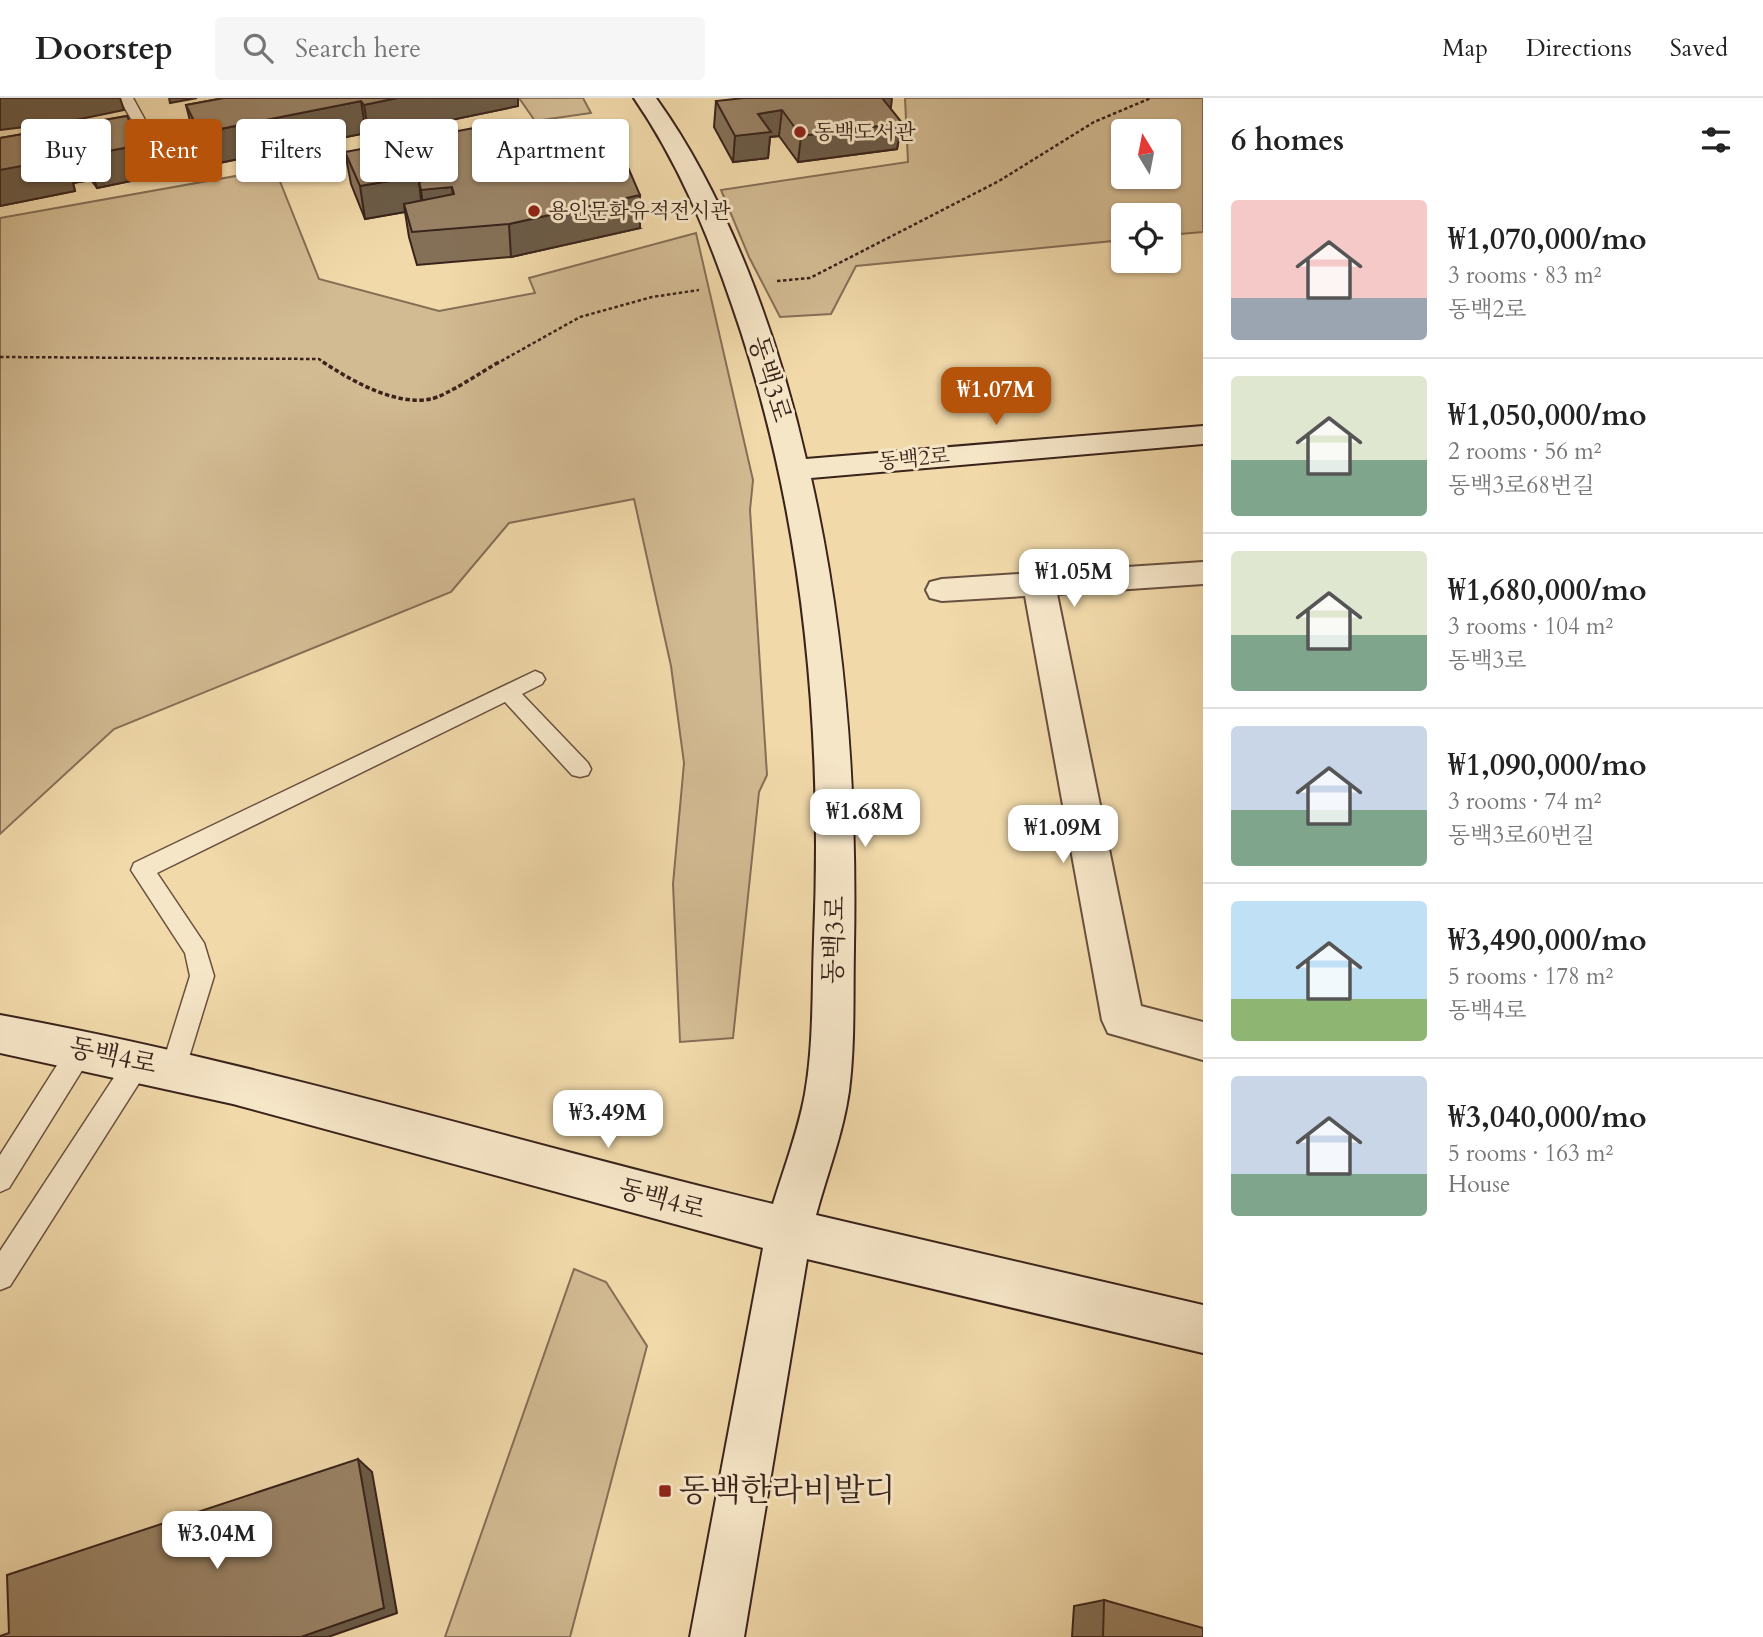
<!DOCTYPE html>
<html lang="en">
<head>
<meta charset="utf-8">
<style>
	body { margin:0; font-family:Cardo,"Noto Serif KR",serif; background:#f6f6f6; color:#222; height:100vh; display:flex; flex-direction:column; font-size:26px; white-space:nowrap }
	* { box-sizing:border-box; margin:0 }
	p { font-size:23px; color:#767676 }
	.icon { flex:none; width:38px; height:38px; fill:none; stroke:currentColor; stroke-width:2; stroke-linecap:round; stroke-linejoin:round }
	.map { position:relative; flex:1; overflow:hidden }
	.side { display:flex; flex-direction:column; background:#fff; width:560px }
	.side>* { flex:none }
	.hud { position:absolute; left:21px; top:21px; width:665px; height:63px; display:flex; gap:14px }
	.needle { width:46px; rotate:350deg }
	.fabs { position:absolute; left:1111px; top:21px; display:grid; gap:14px }
	.fabs a { display:grid; place-items:center; width:70px; height:70px; border-radius:7px; background:#fff; box-shadow:0 2px 5px #0004; font-size:35px }
	.price { position:absolute; translate:-50% -60px; padding:0 16px; border-radius:14px; background:#fff; color:#222; font-size:23px; line-height:46px; filter:drop-shadow(0 2px 4px #0008) }
	.price::after { content:''; position:absolute; left:50%; top:42px; width:21px; height:16px; margin-left:-10px; background:inherit; clip-path:polygon(0 0,100% 0,50% 100%) }
	.price.on { background:#b45309; color:#fff }
	ul { padding:0; list-style:none }
	li { display:flex; align-items:center; gap:21px; height:175px; padding:0 28px }
	li+li { border-top:2px solid #e0e0e0 }
	li span { display:grid; place-items:center; flex:none; width:196px; height:140px; border-radius:7px; color:#555 }
	li>.icon { margin-inline-start:auto }
	span .icon { width:84px; height:84px; fill:#fffc; stroke-width:1 }
	li b { font-size:30px }
	h2 { display:flex; justify-content:space-between; align-items:center; height:84px; padding:0 28px; font-size:30px }
	.tag { padding:0 24px; border-radius:7px; background:#fff; box-shadow:0 2px 5px #0004; font-size:24px; line-height:63px }
	.tag.on { background:#b45309; color:#fff }
	header { display:flex; align-items:center; gap:42px; box-sizing:border-box; height:98px; padding:0 35px; background:#fff; border-bottom:2px solid #e0e0e0 }
	header strong { font-size:33px }
	nav { display:flex; gap:38px; margin-inline-start:auto; font-size:24px }
	.search { width:490px; height:63px; background:#f6f6f6; display:flex; align-items:center; gap:18px; box-sizing:border-box; padding:0 24px; border-radius:7px; color:#767676; font-size:26px }
	main { display:flex; flex:1; min-height:0 }
	.map>svg:first-child { display:block }
	.green { fill:#d2ba92; stroke:#866e56; stroke-width:2; fill-rule:evenodd }
	.lines { fill:none; stroke-linecap:round; stroke-linejoin:round }
	.lane-casing { stroke:#68503f; stroke-width:3 }
	.street-casing { stroke:#68503f; stroke-width:4 }
	.secondary-casing { stroke:#3a231b; stroke-width:4 }
	.path-far1 { stroke:#3a231b; stroke-width:2.5; stroke-dasharray:3.5 2.5; stroke-linecap:butt }
	.path { stroke:#3a231b; stroke-width:3.5; stroke-dasharray:4.5 2.5; stroke-linecap:butt }
	.lane { fill:#f6e6c8; fill-rule:evenodd }
	.street { fill:#f6e6c8; fill-rule:evenodd }
	.secondary { fill:#f6e6c8; fill-rule:evenodd }
	.wall { fill:#847057; stroke:#3a231b; stroke-width:2 }
	.shaded-wall { fill:#6b5b47; stroke:#3a231b; stroke-width:2 }
	.building { fill:#998265; stroke:#3a231b; stroke-width:2 }
	.poi-dot { fill:#8f2418; stroke:#f6e6c8; stroke-width:2.5 }
	.labels { text-anchor:middle; dominant-baseline:central; stroke-width:6; stroke-linejoin:round; paint-order:stroke }
	.far-poi-label { font-size:21px; fill:#3a231b; stroke:#f6e6c8; text-anchor:start }
	.far-street-label { font-size:21px; fill:#3a231b; stroke:#f6e6c8 }
	.street-label { font-size:26px; fill:#3a231b; stroke:#f6e6c8 }
	.near-poi-label { font-size:32px; fill:#3a231b; stroke:#f6e6c8; text-anchor:start }
</style>
</head>
<body>
<header>
<strong>Doorstep</strong>
<div class="search"><svg class="icon" aria-label="search" viewBox="0 0 24 24"><circle cx="10" cy="10" r="6"/><path d="M15 15l6 6"/></svg>Search here</div>
<nav><a>Map</a><a>Directions</a><a>Saved</a></nav>
</header>
<main>
<div class="map">
<svg width="1203" height="1539" viewBox="0 0 1203 1539">
	<rect width="100%" height="100%" fill="#f1d9aa"/>
	<filter id="stains"><feTurbulence type="fractalNoise" baseFrequency=".00286" numOctaves="4"/><feColorMatrix values="0 0 0 0 .2 0 0 0 0 .09 0 0 0 0 .02 0 0 0 .5 -.17"/></filter>
	<radialGradient id="worn" r=".72"><stop offset=".6" stop-color="#630" stop-opacity="0"/><stop offset="1" stop-color="#630" stop-opacity=".3"/></radialGradient>
	<path class="green" d="M 519,0 L 583,0 L 591,15 L 535,23 Z
		M 905,0 L 1203,0 L 1203,134 L 1169,137 L 1169,117 L 1124,117 L 1123,142 L 856,168 L 831,216 L 780,219 L 749,159 L 721,92 L 908,64 ZM 1169,33 L 1169,79 L 1124,79 L 1124,33 Z
		M 275,71 L 319,181 L 439,213 L 535,195 L 529,180 L 696,135 L 753,382 L 750,412 L 767,677 L 759,694 L 733,940 L 680,944 L 673,786 L 684,665 L 671,568 L 634,401 L 509,425 L 451,494 L 114,631 L 0,736 L 0,120 Z
		M 574,1171 L 606,1184 L 647,1248 L 570,1539 L 445,1539 Z"/>
	<g class="lines">
		<defs>
			<path id="lane" d="M 119,0 L 133,0 L 150,31 L 219,16 L 226,20 L 224,23 L 146,40 L 100,44 L 100,38 L 138,33 Z
				M 535,573 L 542,576 L 545,581 L 542,586 L 522,596 L 588,665 L 591,671 L 588,677 L 580,679 L 572,677 L 505,604 L 157,775 L 204,845 L 214,878 L 183,979 L 174,983 L 165,979 L 161,971 L 190,878 L 185,855 L 131,772 L 134,765 Z
				M 82,939 L 91,942 L 95,950 L 91,958 L 9,1090 L 0,1094 L 0,1057 L 73,942 Z
				M 139,951 L 148,955 L 152,963 L 148,971 L 10,1188 L 0,1192 L 0,1153 L 130,955 Z"/>
			<path id="street" d="M 1203,464 L 1203,486 L 1057,496 L 1141,908 L 1203,924 L 1203,962 L 1108,935 L 1102,922 L 1025,498 L 942,503 L 930,500 L 926,492 L 930,484 L 942,481 Z"/>
			<path id="secondary" d="M 634,0 L 656,0 C 728,100 779,241 806,361 L 1203,328 L 1203,346 L 811,380 C 846,535 857,692 854,850 C 853,897 855,946 849,993 C 843,1036 827,1076 816,1117 L 1203,1207 L 1203,1255 L 807,1161 L 744,1539 L 690,1539 L 763,1150 L 233,1006 L 0,955 L 0,917 C 262,965 515,1044 773,1106 C 784,1070 798,1034 805,996 C 814,945 812,892 814,841 C 823,626 803,410 732,207 C 707,134 678,64 634,0 Z"/>
		</defs>
		<use href="#lane" class="lane-casing"/>
		<use href="#street" class="street-casing"/>
		<use href="#secondary" class="secondary-casing"/>
		<path class="path-far1" d="M 777,183 L 810,180 L 999,83 L 1094,24 L 1151,0
			M 0,259 L 319,261 L 326,266
			M 496,266 L 580,219 L 652,199 L 699,192"/>
		<path class="path" d="M 323,264 C 352,283 395,308 431,301 C 446,298 483,273 499,264"/>
		<use href="#lane" class="lane"/>
		<use href="#street" class="street"/>
		<use href="#secondary" class="secondary"/>
	</g>
	<path class="wall" d="M 224,0 L 518,0 L 518,8 L 369,39 L 366,35 L 209,67 L 194,39 L 186,7 Z
		M 716,3 L 891,9 L 889,9 L 902,25 L 897,51 L 798,64 L 779,38 L 770,39 L 768,60 L 733,64 L 714,29 Z
		M 127,18 L 150,79 L 97,90 L 91,82 L 73,85 L 75,93 L 0,108 L 0,40 Z
		M 345,54 L 529,69 L 640,130 L 511,159 L 417,167 L 409,139 L 405,114 L 365,121 L 351,86 Z
		M 1104,1502 L 1203,1539 L 1072,1539 L 1074,1508 Z"/>
	<path class="shaded-wall" d="M 0,0 L 120,0 L 124,12 L 66,24 L 0,32 Z
		M 169,0 L 197,0 L 170,5 Z
		M 397,0 L 518,0 L 518,8 L 369,39 L 364,7 Z
		M 868,0 L 892,0 L 891,9 L 866,12 Z
		M 361,3 L 366,35 L 209,67 L 200,35 Z
		M 782,12 L 779,38 L 770,39 L 768,60 L 733,64 L 735,38 L 758,16 Z
		M 902,25 L 897,51 L 798,64 L 801,38 Z
		M 141,47 L 150,79 L 97,90 L 86,57 Z
		M 80,49 L 91,82 L 73,85 L 75,93 L 0,108 L 0,72 L 60,53 Z
		M 442,74 L 444,90 L 452,89 L 455,122 L 425,125 L 421,92 L 419,84 L 422,111 L 404,106 L 405,114 L 365,121 L 360,88 Z
		M 640,97 L 640,130 L 511,159 L 509,126 Z
		M 358,1361 L 372,1374 L 397,1515 L 328,1539 L 301,1539 Z"/>
	<path class="building" d="M 224,0 L 397,0 L 364,7 L 361,3 L 200,35 L 186,7 Z
		M 744,0 L 882,0 L 902,25 L 801,38 L 782,12 L 758,16 L 771,34 L 735,38 L 716,3 Z
		M 127,18 L 141,47 L 86,57 L 80,49 L 60,53 L 64,60 L 0,72 L 0,40 Z
		M 511,23 L 529,69 L 624,60 L 640,97 L 509,126 L 412,134 L 404,106 L 454,96 L 452,89 L 421,92 L 419,84 L 444,77 L 442,74 L 360,88 L 345,54 Z
		M 358,1361 L 384,1510 L 301,1539 L 0,1539 L 0,1538 L 9,1535 L 7,1477 Z
		M 1104,1502 L 1203,1530 L 1203,1539 L 1103,1539 Z"/>
	<g class="poi-dot">
		<circle cx="800" cy="34" r="7"/>
		<circle cx="534" cy="113" r="7"/>
		<rect x="658" y="1386" width="14" height="14" rx="3.5"/>
	</g>
	<g class="labels">
		<g class="far-poi-label">
			<text x="814" y="34">동백도서관</text>
			<text x="548" y="113">용인문화유적전시관</text>
		</g>
		<g class="far-street-label">
			<text transform="translate(914 361) rotate(-5)">동백2로</text>
		</g>
		<g class="street-label">
			<text transform="translate(770 281) rotate(73)">동백3로</text>
			<text transform="translate(834 842) rotate(-88)">동백3로</text>
			<text transform="translate(113 958) rotate(12)">동백4로</text>
			<text transform="translate(662 1101) rotate(15)">동백4로</text>
		</g>
		<g class="near-poi-label">
			<text x="679" y="1393">동백한라비발디</text>
		</g>
	</g>
	<rect width="100%" height="100%" filter="url(#stains)"/>
	<rect width="100%" height="100%" fill="url(#worn)"/>
</svg>
<div class="fabs">
<a><svg class="needle" viewBox="-14 -14 28 28"><path d="M0-13l5 13h-10z" fill="#e53935"/><path d="M0 13l5-13h-10z" fill="#767676"/></svg></a>
<a><svg class="icon" aria-label="locate" viewBox="0 0 24 24"><circle cx="12" cy="12" r="6"/><path d="M12 2v4M12 18v4M2 12h4M18 12h4"/></svg></a>
</div>
<b class="price on" style="left:996px;top:329px">₩1.07M</b>
<b class="price" style="left:1074px;top:511px">₩1.05M</b>
<b class="price" style="left:865px;top:751px">₩1.68M</b>
<b class="price" style="left:1063px;top:767px">₩1.09M</b>
<b class="price" style="left:608px;top:1052px">₩3.49M</b>
<b class="price" style="left:217px;top:1473px">₩3.04M</b>
<div class="hud">
<a class="tag">Buy</a>
<a class="tag on">Rent</a>
<a class="tag">Filters</a>
<a class="tag">New</a>
<a class="tag">Apartment</a>
</div>
</div>
<section class="side">
<h2>6 homes<svg class="icon" aria-label="filters" viewBox="0 0 24 24"><path d="M4 7h16M4 17h16"/><circle cx="9" cy="7" r="2"/><circle cx="15" cy="17" r="2"/></svg></h2>
<ul>
<li><span style="background:linear-gradient(#f6c9c9 70%,#9aa5b1 0)"><svg class="icon" aria-label="home" viewBox="0 0 24 24"><path d="M3 11l9-7 9 7M6 9v11h12V9"/></svg></span><div><b>₩1,070,000/mo</b><p>3 rooms · 83 m²</p><p>동백2로</p></div></li>
<li><span style="background:linear-gradient(#dfe7d0 60%,#7fa58c 0)"><svg class="icon" aria-label="home" viewBox="0 0 24 24"><path d="M3 11l9-7 9 7M6 9v11h12V9"/></svg></span><div><b>₩1,050,000/mo</b><p>2 rooms · 56 m²</p><p>동백3로68번길</p></div></li>
<li><span style="background:linear-gradient(#dfe7d0 60%,#7fa58c 0)"><svg class="icon" aria-label="home" viewBox="0 0 24 24"><path d="M3 11l9-7 9 7M6 9v11h12V9"/></svg></span><div><b>₩1,680,000/mo</b><p>3 rooms · 104 m²</p><p>동백3로</p></div></li>
<li><span style="background:linear-gradient(#c9d6e8 60%,#7fa58c 0)"><svg class="icon" aria-label="home" viewBox="0 0 24 24"><path d="M3 11l9-7 9 7M6 9v11h12V9"/></svg></span><div><b>₩1,090,000/mo</b><p>3 rooms · 74 m²</p><p>동백3로60번길</p></div></li>
<li><span style="background:linear-gradient(#bfe0f5 70%,#8fb573 0)"><svg class="icon" aria-label="home" viewBox="0 0 24 24"><path d="M3 11l9-7 9 7M6 9v11h12V9"/></svg></span><div><b>₩3,490,000/mo</b><p>5 rooms · 178 m²</p><p>동백4로</p></div></li>
<li><span style="background:linear-gradient(#c9d6e8 70%,#7fa58c 0)"><svg class="icon" aria-label="home" viewBox="0 0 24 24"><path d="M3 11l9-7 9 7M6 9v11h12V9"/></svg></span><div><b>₩3,040,000/mo</b><p>5 rooms · 163 m²</p><p>House</p></div></li>
</ul>
</section>
</main>
</body>
</html>
